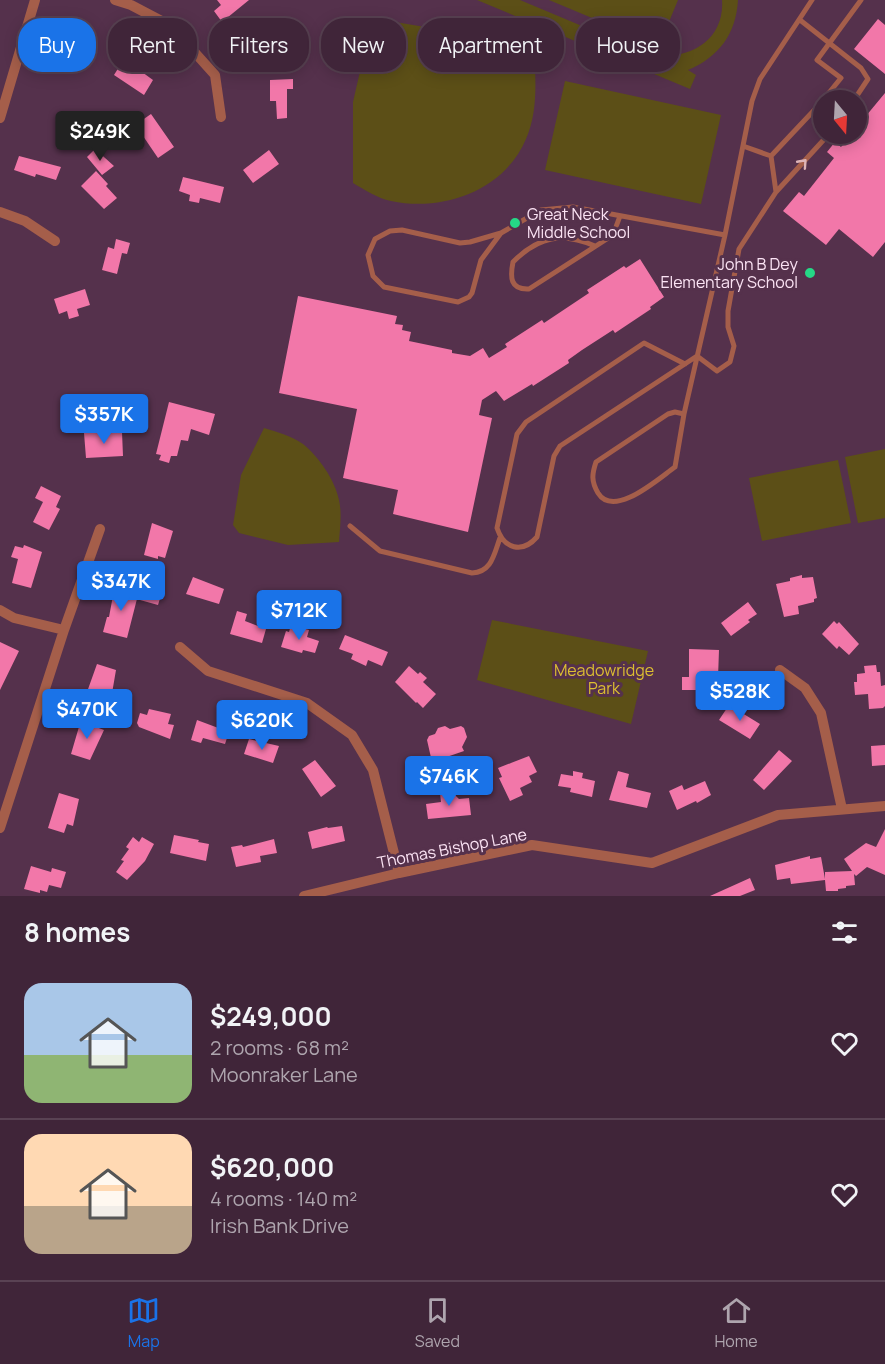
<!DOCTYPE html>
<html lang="en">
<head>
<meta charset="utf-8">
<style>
	body { margin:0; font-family:Manrope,sans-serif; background:#472d41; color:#f1f3f6; height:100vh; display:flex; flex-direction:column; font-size:22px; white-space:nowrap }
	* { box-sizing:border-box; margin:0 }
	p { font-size:20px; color:#aea5ae }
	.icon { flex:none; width:33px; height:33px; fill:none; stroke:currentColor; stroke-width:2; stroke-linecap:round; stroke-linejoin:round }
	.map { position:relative; height:896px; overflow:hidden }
	.details { display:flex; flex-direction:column; background:#402539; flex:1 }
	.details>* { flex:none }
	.top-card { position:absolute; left:18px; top:18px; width:849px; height:54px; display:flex; gap:12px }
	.needle { width:39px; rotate:162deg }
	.buttons { position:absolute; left:813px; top:90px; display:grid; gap:12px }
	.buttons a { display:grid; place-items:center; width:54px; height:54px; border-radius:50%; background:#402539; box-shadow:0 3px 15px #0003,0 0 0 2px #594253; font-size:30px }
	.price { position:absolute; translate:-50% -51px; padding:0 14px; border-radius:6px; background:#1a73e8; color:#fff; font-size:20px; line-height:39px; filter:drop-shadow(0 2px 3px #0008) }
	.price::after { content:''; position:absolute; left:50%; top:36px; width:18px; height:14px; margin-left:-9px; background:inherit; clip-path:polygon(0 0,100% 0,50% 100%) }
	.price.active { background:#222; color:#fff }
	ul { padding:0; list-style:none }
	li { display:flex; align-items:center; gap:18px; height:150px; padding:0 24px }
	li+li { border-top:2px solid #594253 }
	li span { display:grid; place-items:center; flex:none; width:168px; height:120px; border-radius:18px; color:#555 }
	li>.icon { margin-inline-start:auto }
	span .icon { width:72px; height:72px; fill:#fffc; stroke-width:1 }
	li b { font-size:26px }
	h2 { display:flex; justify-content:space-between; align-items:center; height:72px; padding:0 24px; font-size:26px }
	.pill { padding:0 21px; border-radius:24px; background:#402539; box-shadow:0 3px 15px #0003,0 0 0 2px #594253; font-size:21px; line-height:54px }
	.pill.active { background:#1a73e8; color:#fff }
	.tabs { display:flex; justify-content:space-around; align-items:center; height:84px; border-top:2px solid #594253; background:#402539; font-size:16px; color:#aea5ae }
	.tabs a { display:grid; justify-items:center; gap:3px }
	.tabs .active { color:#1a73e8 }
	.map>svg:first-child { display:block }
	.green { fill:#5c4f17 }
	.building { fill:#f277a9 }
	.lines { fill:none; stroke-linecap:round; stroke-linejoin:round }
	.service { stroke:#a55e4a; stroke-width:5 }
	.minor { stroke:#a55e4a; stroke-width:10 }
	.oneway { stroke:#ddb4b8 }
	.poi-dot { fill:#25d886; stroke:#55314c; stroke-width:2 }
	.labels { text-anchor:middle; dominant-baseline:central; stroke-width:6; stroke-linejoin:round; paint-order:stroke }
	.poi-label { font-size:16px; fill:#fbe3f4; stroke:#55314c; text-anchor:start }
	.park-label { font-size:16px; fill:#dcbe31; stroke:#55314c }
	.street-label { font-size:16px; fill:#fbe3f4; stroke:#55314c }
</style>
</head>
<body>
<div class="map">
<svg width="885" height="896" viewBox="0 0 885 896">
	<rect width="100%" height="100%" fill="#55314c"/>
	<path class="green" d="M 477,0 L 520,0 L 651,55 C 688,61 725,41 722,0 L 738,0 C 736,34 719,57 688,70 L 696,75 L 690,89 Z
		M 549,0 L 678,0 L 659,46 Z
		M 389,21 L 455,32 L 535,67 C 536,91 536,116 526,139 C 504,191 443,212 391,201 C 377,198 365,190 353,183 L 353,102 L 369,32 Z
		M 565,81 L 721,115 L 701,204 L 545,170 Z
		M 264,428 C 277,432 292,436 303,444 C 319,457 335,480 339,500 C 342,513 340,528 339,542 L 288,545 L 239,533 L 233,525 L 241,475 Z
		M 885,449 L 885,518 L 858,523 L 845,457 Z
		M 838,460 L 851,523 L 762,541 L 749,478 Z
		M 492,620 L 648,651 L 631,724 L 477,680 Z"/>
	<path class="building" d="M 217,0 L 249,0 L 222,22 L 214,11 L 221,5 Z
		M 878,19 L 885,25 L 885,74 L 854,49 Z
		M 255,28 L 266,46 L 253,55 L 242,37 Z
		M 57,29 L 86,40 L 81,54 L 70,50 L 67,59 L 54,55 L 57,47 L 52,45 Z
		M 124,59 L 153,80 L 144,95 L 114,75 Z
		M 293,79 L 293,89 L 287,89 L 287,118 L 277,119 L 276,101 L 270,101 L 270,80 Z
		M 885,93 L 885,242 L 873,257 L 839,229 L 826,245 L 783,211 L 799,192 L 804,196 L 834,158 L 827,152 L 835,142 L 841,147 L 852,134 L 856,134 L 856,128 Z
		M 151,114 L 174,147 L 158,158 L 143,136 L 136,141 L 128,130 Z
		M 95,149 L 114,166 L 102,175 L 87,157 Z
		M 269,150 L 279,164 L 253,183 L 243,170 Z
		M 19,156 L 61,167 L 56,180 L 36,174 L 35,177 L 14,170 Z
		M 96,171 L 108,184 L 106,186 L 117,198 L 104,209 L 81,186 Z
		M 183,177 L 224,187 L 220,203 L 200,198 L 199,203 L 189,201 L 190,195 L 179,191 Z
		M 116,239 L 130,243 L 127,254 L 122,253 L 117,274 L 102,270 L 108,247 L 114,249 Z
		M 640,259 L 664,297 L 650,307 L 651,309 L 615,333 L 613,330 L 582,350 L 568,360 L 569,363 L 533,386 L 532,384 L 504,401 L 496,391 L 482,400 L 479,415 L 492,418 L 468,532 L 393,514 L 398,490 L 343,478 L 357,409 L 279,393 L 298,296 L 397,316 L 395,324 L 403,325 L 402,330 L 411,332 L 409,341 L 452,350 L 452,353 L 470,356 L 483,348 L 489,358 L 507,347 L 505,344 L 542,320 L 544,323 L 589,293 L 587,290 L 624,266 L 626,268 Z
		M 85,289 L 90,305 L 77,309 L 79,316 L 69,319 L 67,311 L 59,314 L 54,299 Z
		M 169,402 L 215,414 L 209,435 L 191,429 L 188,441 L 181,440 L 177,456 L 171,456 L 169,463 L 159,460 L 161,455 L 156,454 Z
		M 122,432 L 123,456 L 86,458 L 84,433 Z
		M 41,486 L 61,496 L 56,507 L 60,509 L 49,530 L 33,522 L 43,502 L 35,498 Z
		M 152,523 L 173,531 L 165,558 L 158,556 L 158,559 L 144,555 Z
		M 24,545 L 42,552 L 31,588 L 12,583 L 18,559 L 11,557 L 15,546 L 23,548 Z
		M 802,575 L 802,578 L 813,577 L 817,598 L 814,599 L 814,602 L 798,606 L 799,614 L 784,617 L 776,584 L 790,581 L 790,578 Z
		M 193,577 L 224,589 L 219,604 L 186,594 Z
		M 115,585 L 139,591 L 127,638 L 103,632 L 107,617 L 109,617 Z
		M 144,587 L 162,592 L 158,605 L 140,600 Z
		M 748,602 L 757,614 L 748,620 L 750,622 L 731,636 L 721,623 Z
		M 237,611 L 247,614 L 245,621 L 266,629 L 262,643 L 230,634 Z
		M 834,621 L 837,624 L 839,622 L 859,644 L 849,655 L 839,646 L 837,649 L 822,634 Z
		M 291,625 L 309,630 L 307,637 L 319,641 L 315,653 L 303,650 L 302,653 L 281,647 L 286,631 L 289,632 Z
		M 345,635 L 388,652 L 382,666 L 368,660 L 366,666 L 351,659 L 353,654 L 339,649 Z
		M 0,642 L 19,651 L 0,690 Z
		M 689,649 L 719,650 L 718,678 L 700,678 L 700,690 L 682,690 L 682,677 L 689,677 Z
		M 97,664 L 116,670 L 110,705 L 103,702 L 102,705 L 86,700 L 88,692 L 87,692 Z
		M 876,665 L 877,672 L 880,672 L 881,686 L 885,685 L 885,706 L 883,708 L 869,709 L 868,694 L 855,695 L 854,682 L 857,682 L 857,674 L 865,673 L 864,666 Z
		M 409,666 L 418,674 L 420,672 L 427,678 L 423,682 L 436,694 L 423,708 L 417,702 L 416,703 L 395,682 Z
		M 729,705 L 760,724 L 750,739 L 719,720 Z
		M 149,709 L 171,714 L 168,724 L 174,725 L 170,739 L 139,727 L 137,723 L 140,713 L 147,715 Z
		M 81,720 L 97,725 L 96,727 L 104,730 L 90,760 L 71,754 Z
		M 197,720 L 229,732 L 225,744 L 203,738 L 201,743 L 191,740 Z
		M 445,726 L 450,729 L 461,726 L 464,728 L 467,737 L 462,747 L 464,751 L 432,762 L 427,740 L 429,736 L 435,734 L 438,728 Z
		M 249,739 L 279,746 L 273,763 L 244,754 Z
		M 885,745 L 885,765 L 872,766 L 871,746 Z
		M 779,750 L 792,761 L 764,790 L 753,780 Z
		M 529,756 L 537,772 L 529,776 L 532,782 L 520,788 L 523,795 L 510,801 L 499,778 L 502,777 L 498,768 Z
		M 315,760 L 336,786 L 321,797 L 302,769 Z
		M 573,771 L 583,773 L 582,778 L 595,781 L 592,797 L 570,792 L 571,788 L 558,786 L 561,774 L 573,776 Z
		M 618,771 L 629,774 L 626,787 L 651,793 L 647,808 L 609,800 Z
		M 705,781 L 711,795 L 697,803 L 696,801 L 677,810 L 669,791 L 682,785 L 684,790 Z
		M 452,792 L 459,799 L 469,798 L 471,815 L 428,819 L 426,804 L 441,802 L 440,793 Z
		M 59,793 L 79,799 L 73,826 L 67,824 L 64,833 L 48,828 Z
		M 342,826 L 345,841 L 312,849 L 308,832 L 327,827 L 328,828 Z
		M 885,829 L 885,875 L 867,867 L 856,876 L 854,874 L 855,885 L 846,886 L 846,888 L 838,889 L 838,891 L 826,891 L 825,880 L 791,884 L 790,878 L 777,880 L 775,865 L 810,856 L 810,859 L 821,857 L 825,879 L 825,872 L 852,871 L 844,859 L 866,843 L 876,847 Z
		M 174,835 L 199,840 L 198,842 L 209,844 L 206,861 L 170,853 Z
		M 133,837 L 139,842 L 142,837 L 154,844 L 145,861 L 127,880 L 116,872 L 124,861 L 121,860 L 129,849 L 126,847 Z
		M 274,839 L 277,853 L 260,856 L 261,862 L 236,867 L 231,847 L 242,845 L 243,847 Z
		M 31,866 L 51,872 L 52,868 L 66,872 L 61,888 L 49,885 L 47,892 L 40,890 L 40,893 L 24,889 Z
		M 750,878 L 755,890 L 740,896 L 710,896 Z"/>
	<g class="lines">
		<path class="service" d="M 800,20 L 861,68 L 868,79 L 854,100
			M 743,146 L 771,156 L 819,105 L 841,78 L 817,60 L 861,0
			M 771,156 L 776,192
			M 402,230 L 460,243 L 470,242 L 501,233 L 481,260 L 472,293 L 469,297 L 458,302 L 384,287 L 373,276 L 368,255 L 375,239 L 390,231 Z
			M 501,233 L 541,210 L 573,207 L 725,235
			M 595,246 C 562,232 539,236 513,262 C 510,277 510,290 529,289 L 613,235 L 620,216
			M 685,364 L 644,343 L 526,422 L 517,434 L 497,528 C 504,549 522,554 537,537 L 554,456 L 560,446 L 697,356 L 717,371 L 730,362 L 734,346 L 728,327 L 728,311 L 739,249 L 776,192 L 829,134
			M 684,414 L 675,412 L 668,414 L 596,462 C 592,474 591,481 598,493 C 614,519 659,478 675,467 L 684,414 L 725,235 L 752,101 L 760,79 L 812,0
			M 350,526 L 380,551 L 472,573 C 492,572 494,554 500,538"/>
		<path class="minor" d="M 115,0 L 131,5 L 171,26 L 215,75 L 221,117
			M 0,118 L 35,0
			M 0,212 L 25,221 L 55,241
			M 0,610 L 14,618 L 64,630
			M 180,647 L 208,671 L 307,703 L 352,735 L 373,770 L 399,873
			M 780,670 L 805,688 L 821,713 L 842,809
			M 0,828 L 64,630 L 100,529
			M 304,896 L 399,873 L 532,845 L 652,863 L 778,815 L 885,806"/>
	</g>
	<defs><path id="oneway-chevron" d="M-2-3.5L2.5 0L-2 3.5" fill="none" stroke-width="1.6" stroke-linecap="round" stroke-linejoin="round" transform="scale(1.5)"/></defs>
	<use class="oneway" href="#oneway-chevron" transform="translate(803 163) rotate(-48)"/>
	<g class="poi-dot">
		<circle cx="515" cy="223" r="6"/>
		<circle cx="810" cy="273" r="6"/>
	</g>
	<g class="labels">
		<g class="poi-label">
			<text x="527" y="214">Great Neck<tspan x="527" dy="18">Middle School</tspan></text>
			<text x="798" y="264" text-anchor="end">John B Dey<tspan x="798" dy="18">Elementary School</tspan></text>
		</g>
		<g class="park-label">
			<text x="604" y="670">Meadowridge<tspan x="604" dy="18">Park</tspan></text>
		</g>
		<g class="street-label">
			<text transform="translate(452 848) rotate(-11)">Thomas Bishop Lane</text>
		</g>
	</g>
</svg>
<div class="buttons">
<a><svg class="needle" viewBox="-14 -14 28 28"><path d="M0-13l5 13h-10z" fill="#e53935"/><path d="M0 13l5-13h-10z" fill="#aea5ae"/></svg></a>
</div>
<b class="price active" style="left:100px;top:162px">$249K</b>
<b class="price" style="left:104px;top:445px">$357K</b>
<b class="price" style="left:121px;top:612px">$347K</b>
<b class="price" style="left:299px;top:641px">$712K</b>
<b class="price" style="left:740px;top:722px">$528K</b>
<b class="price" style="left:87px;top:740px">$470K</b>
<b class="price" style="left:262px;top:751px">$620K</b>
<b class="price" style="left:449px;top:807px">$746K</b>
<div class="top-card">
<a class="pill active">Buy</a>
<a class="pill">Rent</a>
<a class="pill">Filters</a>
<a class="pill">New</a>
<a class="pill">Apartment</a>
<a class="pill">House</a>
</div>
</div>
<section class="details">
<h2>8 homes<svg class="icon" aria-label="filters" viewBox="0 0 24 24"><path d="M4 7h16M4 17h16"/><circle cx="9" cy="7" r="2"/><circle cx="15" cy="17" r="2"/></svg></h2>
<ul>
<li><span style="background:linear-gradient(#a9c7e8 60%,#8fb573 0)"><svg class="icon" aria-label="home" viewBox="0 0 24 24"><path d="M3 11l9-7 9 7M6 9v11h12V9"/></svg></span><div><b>$249,000</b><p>2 rooms · 68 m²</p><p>Moonraker Lane</p></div><svg class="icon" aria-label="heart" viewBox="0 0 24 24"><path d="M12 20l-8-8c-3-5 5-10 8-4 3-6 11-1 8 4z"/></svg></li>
<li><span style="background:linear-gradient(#ffd9b3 60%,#b9a48a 0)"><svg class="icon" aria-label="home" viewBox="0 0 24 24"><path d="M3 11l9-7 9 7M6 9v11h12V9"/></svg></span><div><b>$620,000</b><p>4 rooms · 140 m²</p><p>Irish Bank Drive</p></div><svg class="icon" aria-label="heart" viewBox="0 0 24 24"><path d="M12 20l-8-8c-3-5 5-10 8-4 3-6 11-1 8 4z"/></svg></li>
</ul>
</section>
<nav class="tabs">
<a class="active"><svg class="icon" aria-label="map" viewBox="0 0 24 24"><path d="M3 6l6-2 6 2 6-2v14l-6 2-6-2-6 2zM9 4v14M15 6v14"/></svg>Map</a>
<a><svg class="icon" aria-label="saved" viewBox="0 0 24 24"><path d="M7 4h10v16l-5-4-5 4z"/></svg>Saved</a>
<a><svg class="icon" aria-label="home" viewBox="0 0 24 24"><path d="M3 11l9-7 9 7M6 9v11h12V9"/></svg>Home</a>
</nav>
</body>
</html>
